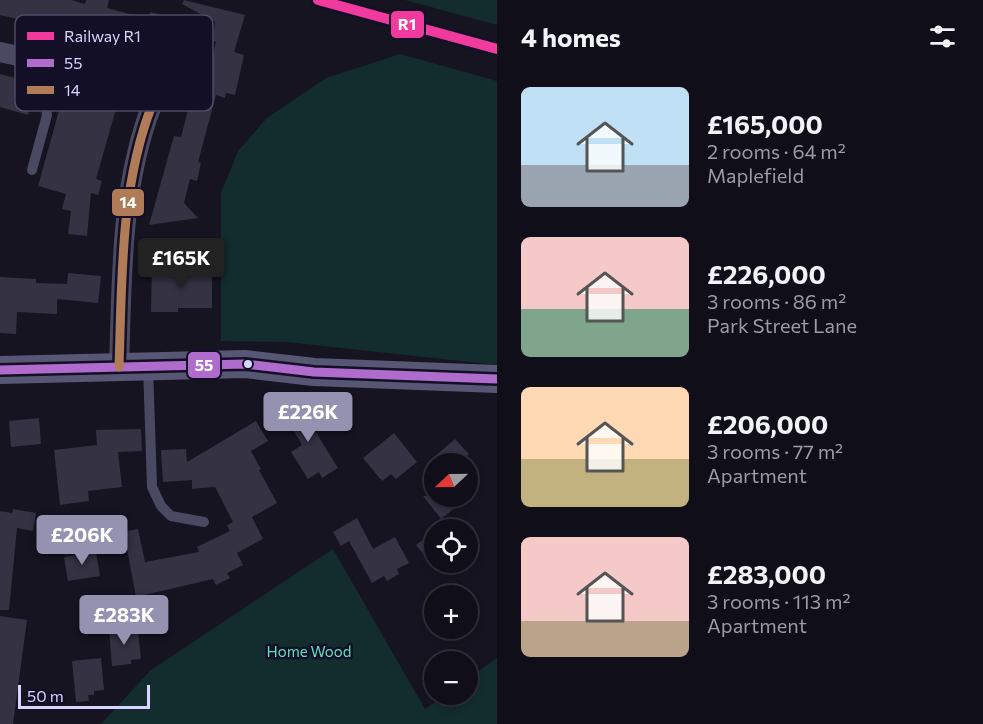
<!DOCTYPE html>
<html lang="en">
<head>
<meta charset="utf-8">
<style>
	body { margin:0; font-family:Commissioner,sans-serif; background:#191822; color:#f1f3f6; height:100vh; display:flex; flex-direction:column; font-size:22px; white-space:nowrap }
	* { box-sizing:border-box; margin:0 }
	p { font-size:20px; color:#9c9ca2 }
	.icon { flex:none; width:33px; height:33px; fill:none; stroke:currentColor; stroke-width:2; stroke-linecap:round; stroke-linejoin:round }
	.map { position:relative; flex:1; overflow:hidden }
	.sheet { display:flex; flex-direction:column; background:#100f19; width:486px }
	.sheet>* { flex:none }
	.needle { width:39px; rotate:248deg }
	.fabs { position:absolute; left:424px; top:453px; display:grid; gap:12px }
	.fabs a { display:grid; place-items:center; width:54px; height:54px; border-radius:50%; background:#100f19; box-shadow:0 3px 9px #0003,0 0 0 2px #302f38; font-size:30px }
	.scale { position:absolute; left:18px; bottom:15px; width:132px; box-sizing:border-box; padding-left:6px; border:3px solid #d9d4ff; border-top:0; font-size:16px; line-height:21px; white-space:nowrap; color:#d9d4ff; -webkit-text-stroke:4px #130f26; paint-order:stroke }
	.price { position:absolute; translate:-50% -51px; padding:0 14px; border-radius:6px; background:#9591b1; color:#fff; font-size:20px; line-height:39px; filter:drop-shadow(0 2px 3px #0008) }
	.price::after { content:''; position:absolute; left:50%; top:36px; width:18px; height:14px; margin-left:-9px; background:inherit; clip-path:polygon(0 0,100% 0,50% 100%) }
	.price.current { background:#222; color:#fff }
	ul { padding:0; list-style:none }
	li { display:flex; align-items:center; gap:18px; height:150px; padding:0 24px }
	li span { display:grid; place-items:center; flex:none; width:168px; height:120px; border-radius:9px; color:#555 }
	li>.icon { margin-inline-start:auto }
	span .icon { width:72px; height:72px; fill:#fffc; stroke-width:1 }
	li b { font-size:26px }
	h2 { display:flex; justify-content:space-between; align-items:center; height:72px; padding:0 24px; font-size:26px }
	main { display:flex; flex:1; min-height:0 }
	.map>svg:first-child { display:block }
	.green { fill:#132c2d }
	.building { fill:#343243 }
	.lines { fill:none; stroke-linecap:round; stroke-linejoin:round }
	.lane { stroke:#4a4962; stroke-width:10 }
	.street { stroke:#4a4962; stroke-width:20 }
	.secondary { stroke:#575674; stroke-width:28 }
	.bus-1-casing { stroke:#130f26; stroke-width:14 }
	.bus-2-casing { stroke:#130f26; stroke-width:14 }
	.bus-1 { stroke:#b06ccc; stroke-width:9 }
	.bus-2 { stroke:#b07c57; stroke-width:9 }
	.rail-1-casing { stroke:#130f26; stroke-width:15 }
	.rail-1 { stroke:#f13a9d; stroke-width:10 }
	.bus-dot { fill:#d9d4ff; stroke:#130f26; stroke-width:2 }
	.labels { text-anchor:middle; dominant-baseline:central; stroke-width:5; stroke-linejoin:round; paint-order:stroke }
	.park-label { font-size:15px; fill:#5fe0c0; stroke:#130f26 }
	.key { fill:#130f26; stroke:#4e4a67; stroke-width:1.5 }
	.key-label { font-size:16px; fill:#d9d4ff }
	.line-badge { stroke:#130f26; stroke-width:2 }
	.badge-label { font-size:16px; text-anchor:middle; font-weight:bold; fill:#fff }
</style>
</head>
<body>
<main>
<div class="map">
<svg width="497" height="724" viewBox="0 0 497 724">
	<rect width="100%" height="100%" fill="#161421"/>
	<path class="green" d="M 405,0 L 497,0 L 497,25 Z
		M 400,54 L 497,81 L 497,365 L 287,342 L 221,341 L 221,193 L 238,151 L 267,118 L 326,78 Z
		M 333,549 L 425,709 L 446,695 L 468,694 L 468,679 L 497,658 L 497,724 L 101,724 L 151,670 Z"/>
	<path class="building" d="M 0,0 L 71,0 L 85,4 L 86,0 L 109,0 L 107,8 L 149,19 L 150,12 L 181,20 L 170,40 L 164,38 L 162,46 L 138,39 L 136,45 L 63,25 L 62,29 L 0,15 Z
		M 184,0 L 245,15 L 234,52 L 244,55 L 235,95 L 226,93 L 225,98 L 216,95 L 198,162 L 201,163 L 197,181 L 190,179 L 184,203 L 198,218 L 149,225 L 174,136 L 181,137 L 192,95 L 198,96 L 202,78 L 205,78 L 208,73 L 216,42 L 213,41 L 215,22 L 182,4 Z
		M 0,74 L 42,85 L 38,101 L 32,99 L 28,115 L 0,107 Z
		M 57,85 L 118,102 L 96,179 L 102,181 L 98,195 L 91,193 L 87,236 L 68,234 L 71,211 L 62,209 L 66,194 L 38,186 L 60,107 L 53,103 Z
		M 152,266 L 212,269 L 212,308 L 178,308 L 178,312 L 151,312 Z
		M 68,273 L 101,276 L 98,303 L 57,299 L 57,314 L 17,312 L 16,334 L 0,333 L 0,277 L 36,279 L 36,283 L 67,284 Z
		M 294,397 L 338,468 L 322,478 L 319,472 L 308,479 L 291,452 L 302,445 L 280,406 Z
		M 39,418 L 41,444 L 11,447 L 9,421 Z
		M 256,421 L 268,441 L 251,451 L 261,469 L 259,470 L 277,503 L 252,517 L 263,539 L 237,553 L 243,565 L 227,573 L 230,578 L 216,585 L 213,579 L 136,597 L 127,549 L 124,550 L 120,532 L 138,529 L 145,562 L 199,552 L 197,547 L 230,531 L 227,525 L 233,522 L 215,487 L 192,489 L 192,480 L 163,482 L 161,450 L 186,449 L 187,462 Z
		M 141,429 L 142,451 L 118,452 L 122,487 L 88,491 L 89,501 L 60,505 L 54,450 L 97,445 L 96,430 Z
		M 394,433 L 417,462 L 396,479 L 391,474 L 382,481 L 363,458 Z
		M 455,439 L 469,454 L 458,464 L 426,464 Z
		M 423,496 L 447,496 L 456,507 L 441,519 Z
		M 13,509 L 36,513 L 33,531 L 17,528 L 9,610 L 0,610 L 0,511 L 12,513 Z
		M 357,518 L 373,549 L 395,537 L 409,563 L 397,569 L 399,574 L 387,581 L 384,576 L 372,583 L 349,541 L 341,546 L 333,532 Z
		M 435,531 L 435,569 L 416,545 Z
		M 96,552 L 100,576 L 68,581 L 64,557 Z
		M 0,616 L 27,620 L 13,724 L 0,724 Z
		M 128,627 L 128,632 L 138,631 L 141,659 L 131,660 L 131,664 L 112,666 L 109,629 Z
		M 101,658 L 104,690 L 94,691 L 94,695 L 88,695 L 89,701 L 76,702 L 72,661 Z"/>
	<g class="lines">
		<path class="lane" d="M 32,170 L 47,115 L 45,103 L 55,64
			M 148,366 L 152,487 L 161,506 L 171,516 L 204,522"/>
		<path class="street" d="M 0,52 C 54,63 103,77 152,104
			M 119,367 C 122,280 120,187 152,105 C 159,85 172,67 182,48"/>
		<path class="secondary" d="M 0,370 L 245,364 L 314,372 L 497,379"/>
		<defs>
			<path id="bus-1" d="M 0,370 L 245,364 L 314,372 L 497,379"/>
			<path id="bus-2" d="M 119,367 C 122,280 120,187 152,105 C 159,85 172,67 182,48"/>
		</defs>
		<use href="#bus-1" class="bus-1-casing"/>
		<use href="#bus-2" class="bus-2-casing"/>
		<use href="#bus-1" class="bus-1"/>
		<use href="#bus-2" class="bus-2"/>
		<defs>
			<path id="rail-1" d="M 318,0 L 497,49"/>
		</defs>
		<use href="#rail-1" class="rail-1-casing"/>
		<use href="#rail-1" class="rail-1"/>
	</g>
	<circle class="bus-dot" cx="248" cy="364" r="5"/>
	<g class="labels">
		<g class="park-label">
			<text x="309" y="651">Home Wood</text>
		</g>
	</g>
	<rect x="15" y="15" width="198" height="96" rx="9" class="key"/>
	<rect x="27" y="32" width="27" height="8" fill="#f13a9d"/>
	<rect x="27" y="59" width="27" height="8" fill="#b06ccc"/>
	<rect x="27" y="86" width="27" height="8" fill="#b07c57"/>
	<g class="key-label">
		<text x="64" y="42">Railway R1</text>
		<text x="64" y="69">55</text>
		<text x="64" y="96">14</text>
	</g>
	<g class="line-badge">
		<rect x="390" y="10" width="35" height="29" rx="6" fill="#f13a9d"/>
		<rect x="111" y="188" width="34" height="29" rx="6" fill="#b07c57"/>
		<rect x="187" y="351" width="34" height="28" rx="6" fill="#b06ccc"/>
	</g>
	<g class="badge-label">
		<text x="407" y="30">R1</text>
		<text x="128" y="208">14</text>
		<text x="204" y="371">55</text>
	</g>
</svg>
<div class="fabs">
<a><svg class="needle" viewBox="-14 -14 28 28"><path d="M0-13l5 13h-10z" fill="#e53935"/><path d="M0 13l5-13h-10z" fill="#9c9ca2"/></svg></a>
<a><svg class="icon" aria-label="locate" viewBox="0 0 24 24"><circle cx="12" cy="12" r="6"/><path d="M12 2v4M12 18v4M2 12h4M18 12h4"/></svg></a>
<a>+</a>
<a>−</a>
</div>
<div class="scale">50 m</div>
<b class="price current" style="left:181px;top:289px">£165K</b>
<b class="price" style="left:308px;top:443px">£226K</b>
<b class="price" style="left:82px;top:566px">£206K</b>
<b class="price" style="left:124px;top:646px">£283K</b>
</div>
<section class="sheet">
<h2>4 homes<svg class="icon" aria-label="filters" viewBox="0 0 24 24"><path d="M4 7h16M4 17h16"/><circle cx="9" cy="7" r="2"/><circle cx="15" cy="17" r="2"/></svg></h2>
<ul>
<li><span style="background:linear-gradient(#bfe0f5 65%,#9aa5b1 0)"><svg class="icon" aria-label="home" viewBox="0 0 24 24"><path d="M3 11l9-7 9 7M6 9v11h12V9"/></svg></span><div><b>£165,000</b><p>2 rooms · 64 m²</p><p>Maplefield</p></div></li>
<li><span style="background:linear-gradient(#f6c9c9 60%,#7fa58c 0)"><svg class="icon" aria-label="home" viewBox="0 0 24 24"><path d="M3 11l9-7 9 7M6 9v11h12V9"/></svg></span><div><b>£226,000</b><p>3 rooms · 86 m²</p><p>Park Street Lane</p></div></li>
<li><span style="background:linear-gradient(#ffd9b3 60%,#c2b280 0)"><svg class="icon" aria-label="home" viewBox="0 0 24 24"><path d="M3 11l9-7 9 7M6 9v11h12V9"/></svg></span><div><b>£206,000</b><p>3 rooms · 77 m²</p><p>Apartment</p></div></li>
<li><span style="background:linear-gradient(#f6c9c9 70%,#b9a48a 0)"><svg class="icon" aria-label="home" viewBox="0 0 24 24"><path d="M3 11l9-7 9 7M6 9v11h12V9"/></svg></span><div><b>£283,000</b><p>3 rooms · 113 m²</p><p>Apartment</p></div></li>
</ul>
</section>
</main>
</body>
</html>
